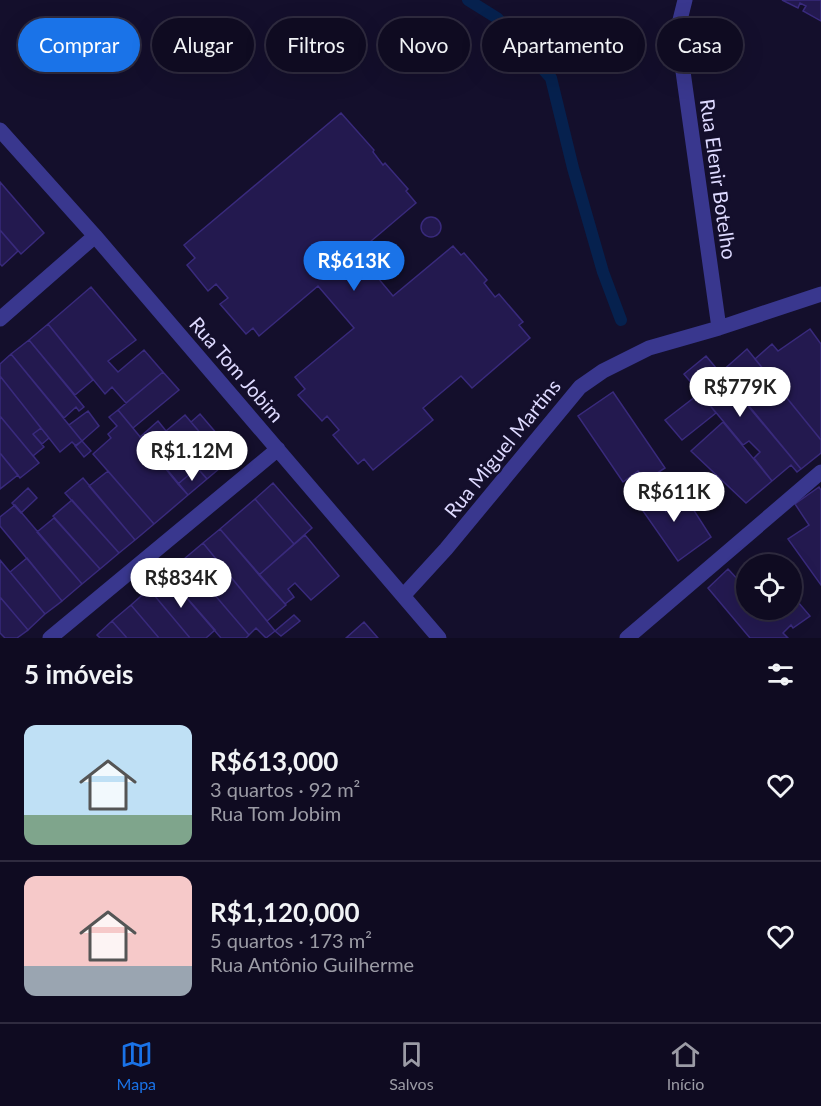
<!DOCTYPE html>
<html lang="pt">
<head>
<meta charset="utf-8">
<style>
	body { margin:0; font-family:Lato,sans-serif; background:#18142a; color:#f1f3f6; height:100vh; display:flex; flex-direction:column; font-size:22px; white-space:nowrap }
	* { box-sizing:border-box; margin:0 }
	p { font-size:20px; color:#9b9ba5 }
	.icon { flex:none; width:33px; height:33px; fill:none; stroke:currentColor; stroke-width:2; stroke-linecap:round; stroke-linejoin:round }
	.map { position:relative; height:638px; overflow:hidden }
	.details { display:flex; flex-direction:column; background:#0f0b21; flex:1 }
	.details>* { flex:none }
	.guide { position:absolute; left:18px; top:18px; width:786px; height:54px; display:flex; gap:12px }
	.buttons { position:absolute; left:736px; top:554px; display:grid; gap:12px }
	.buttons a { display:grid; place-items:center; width:66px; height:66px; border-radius:50%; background:#0f0b21; box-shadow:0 6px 24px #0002,0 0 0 2px #2f2b3f; font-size:30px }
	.price { position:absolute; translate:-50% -51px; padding:0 14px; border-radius:21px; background:#fff; color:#222; font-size:20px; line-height:39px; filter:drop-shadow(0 2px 3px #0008) }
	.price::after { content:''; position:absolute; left:50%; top:36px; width:18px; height:14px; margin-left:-9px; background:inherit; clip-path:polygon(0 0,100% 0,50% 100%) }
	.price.on { background:#1a73e8; color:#fff }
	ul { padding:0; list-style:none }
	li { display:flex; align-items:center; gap:18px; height:150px; padding:0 24px }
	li+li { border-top:2px solid #2f2b3f }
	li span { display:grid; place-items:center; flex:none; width:168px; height:120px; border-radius:12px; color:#555 }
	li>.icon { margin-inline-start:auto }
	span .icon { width:72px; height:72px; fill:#fffc; stroke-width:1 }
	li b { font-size:26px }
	h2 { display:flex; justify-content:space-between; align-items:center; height:72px; padding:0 24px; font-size:26px }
	.chip { padding:0 21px; border-radius:27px; background:#0f0b21; box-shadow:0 6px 24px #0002,0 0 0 2px #2f2b3f; font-size:21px; line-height:54px }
	.chip.on { background:#1a73e8; color:#fff }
	.tab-bar { display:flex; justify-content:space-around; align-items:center; height:84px; border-top:2px solid #2f2b3f; background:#0f0b21; font-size:16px; color:#9b9ba5 }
	.tab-bar a { display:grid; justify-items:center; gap:3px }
	.tab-bar .on { color:#1a73e8 }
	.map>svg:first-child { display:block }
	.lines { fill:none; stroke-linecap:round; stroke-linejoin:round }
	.stream { stroke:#06214e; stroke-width:12 }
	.building { fill:#23194f; stroke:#392a7c; stroke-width:1.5 }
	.minor { stroke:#39378e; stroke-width:15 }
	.labels { text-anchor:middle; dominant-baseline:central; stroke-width:5; stroke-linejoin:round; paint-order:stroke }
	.street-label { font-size:20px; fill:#dedaff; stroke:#140f2c }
</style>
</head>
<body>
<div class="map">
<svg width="821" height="638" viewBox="0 0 821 638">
	<rect width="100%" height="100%" fill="#140f2c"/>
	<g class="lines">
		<path class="stream" d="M 468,0 L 497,18 L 551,78 L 573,168 L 603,272 L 621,320"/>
	</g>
	<path class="building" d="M 782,0 L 821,0 L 821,21 L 803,11 L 806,6 L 800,3 L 798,8 Z
		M 341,113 L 374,150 L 373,152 L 383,165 L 385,163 L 408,189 L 406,191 L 416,203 L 357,253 L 393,296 L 453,246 L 461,255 L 464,253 L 487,280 L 484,283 L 495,297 L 499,294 L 523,322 L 519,325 L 530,338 L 472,388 L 461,376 L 423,408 L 433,420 L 373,470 L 364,459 L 358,464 L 333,435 L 339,430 L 327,416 L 322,421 L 298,395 L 305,389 L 295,377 L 354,328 L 318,286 L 259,336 L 253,328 L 246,334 L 220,304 L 228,298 L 216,284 L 208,291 L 187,265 L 195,258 L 184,245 Z
		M 0,182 L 44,233 L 21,254 L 0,230 Z
		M421 227a10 10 0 1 1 20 0a10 10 0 1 1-20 0Z
		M 0,230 L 18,251 L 2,266 L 0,264 Z
		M 91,287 L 136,340 L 108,361 L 118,372 L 144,350 L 163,372 L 126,403 L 112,387 L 105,394 L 48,324 Z
		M 48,324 L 93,380 L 75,395 L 29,340 Z
		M 810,329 L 821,344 L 821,440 L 755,359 L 772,344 L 778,351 Z
		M 29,340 L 84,407 L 79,411 L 76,407 L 64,418 L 11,354 Z
		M 747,349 L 821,440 L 821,453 L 801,469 L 721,372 Z
		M 11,354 L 82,441 L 76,446 L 72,442 L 60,452 L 0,376 L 0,364 Z
		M 706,356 L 801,469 L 797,472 L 791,465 L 772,481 L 754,458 L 760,452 L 749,441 L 743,445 L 684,374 Z
		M 163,372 L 179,390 L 133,428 L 118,410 Z
		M 0,376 L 41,428 L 33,434 L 44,447 L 33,456 L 0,416 Z
		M 613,392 L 665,468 L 645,481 L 638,471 L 623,482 L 578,416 Z
		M 700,393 L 716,413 L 682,440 L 665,420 Z
		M 118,410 L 188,495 L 154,524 L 93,454 L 111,438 L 108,434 L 117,426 L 109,417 Z
		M 88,411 L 99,426 L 82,441 L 69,425 Z
		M 200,414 L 235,455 L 226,463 L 191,422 Z
		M 185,415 L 226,463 L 207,479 L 166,431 Z
		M 0,416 L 39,463 L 20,478 L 0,453 Z
		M 158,421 L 166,431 L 147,446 L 140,437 Z
		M 723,422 L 772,481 L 746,503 L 691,451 Z
		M 41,428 L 49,438 L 42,444 L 33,434 Z
		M 169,435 L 197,468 L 178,484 L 147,446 L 155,440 L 158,444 Z
		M 82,441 L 91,451 L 84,457 L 75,446 Z
		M 0,453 L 18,475 L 0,489 Z
		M 197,468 L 207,479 L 188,495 L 178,484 Z
		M 108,471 L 154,524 L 135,540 L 89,486 Z
		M 83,478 L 135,540 L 119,553 L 65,493 Z
		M 273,483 L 312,528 L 294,544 L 255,499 Z
		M 647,483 L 666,512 L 686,498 L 711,537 L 678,561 L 634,498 L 642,492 L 639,489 Z
		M 819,487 L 821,490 L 821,585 L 788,539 L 809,525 L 795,504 Z
		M 28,488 L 37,498 L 21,513 L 12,503 Z
		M 255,499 L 294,544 L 259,575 L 220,529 Z
		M 72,500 L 119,553 L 100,569 L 53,516 Z
		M 15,505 L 82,584 L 62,601 L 0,526 L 0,517 Z
		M 54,518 L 100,569 L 82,584 L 37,532 Z
		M 220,529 L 286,605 L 267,621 L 203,543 Z
		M 305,535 L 339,576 L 311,600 L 295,583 L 288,589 L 294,597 L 285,604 L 259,575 Z
		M 203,543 L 275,631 L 266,638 L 256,628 L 249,635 L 184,559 Z
		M 27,558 L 62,601 L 45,614 L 10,572 Z
		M 184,559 L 249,635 L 246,638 L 221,638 L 166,574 Z
		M 0,560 L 45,614 L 28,630 L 0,597 Z
		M 728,569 L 742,584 L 747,580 L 747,609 L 792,609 L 792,595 L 810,616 L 793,628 L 791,625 L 783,633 L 788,638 L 750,638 L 708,588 Z
		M 166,574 L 215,630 L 206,638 L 190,638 L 149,589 Z
		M 149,589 L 190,638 L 159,638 L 131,605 Z
		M 0,597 L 28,630 L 17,638 L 5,638 L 0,633 Z
		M 131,605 L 159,638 L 127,638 L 112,621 Z
		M 294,615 L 300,621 L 281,636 L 275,631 Z
		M 112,621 L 127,638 L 100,638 L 97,635 Z
		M 364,622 L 378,638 L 346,638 Z"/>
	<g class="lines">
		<path class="minor" d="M 685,0 L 680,20 L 679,43 L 719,328
			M 0,130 L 95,236 L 439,638
			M 0,319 L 95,236
			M 403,596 L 446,549 L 580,387 L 603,371 L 649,348 L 719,328 L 821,294
			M 50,638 L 278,449
			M 627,638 L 821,472"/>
	</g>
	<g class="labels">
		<g class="street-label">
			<text transform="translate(719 179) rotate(82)">Rua Elenir Botelho</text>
			<text transform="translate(237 369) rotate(49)">Rua Tom Jobim</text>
			<text transform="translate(502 448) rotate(-51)">Rua Miguel Martins</text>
		</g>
	</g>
</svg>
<div class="buttons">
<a><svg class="icon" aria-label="locate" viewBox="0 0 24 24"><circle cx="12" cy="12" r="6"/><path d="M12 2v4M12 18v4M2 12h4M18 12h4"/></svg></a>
</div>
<b class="price on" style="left:354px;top:292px">R$613K</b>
<b class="price" style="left:740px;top:418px">R$779K</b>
<b class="price" style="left:192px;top:482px">R$1.12M</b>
<b class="price" style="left:674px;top:523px">R$611K</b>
<b class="price" style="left:181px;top:609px">R$834K</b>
<div class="guide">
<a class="chip on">Comprar</a>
<a class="chip">Alugar</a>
<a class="chip">Filtros</a>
<a class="chip">Novo</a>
<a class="chip">Apartamento</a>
<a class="chip">Casa</a>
</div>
</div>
<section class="details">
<h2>5 imóveis<svg class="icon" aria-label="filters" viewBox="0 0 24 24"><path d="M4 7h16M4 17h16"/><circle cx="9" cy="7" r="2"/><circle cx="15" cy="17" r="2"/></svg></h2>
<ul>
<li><span style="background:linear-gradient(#bfe0f5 75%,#7fa58c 0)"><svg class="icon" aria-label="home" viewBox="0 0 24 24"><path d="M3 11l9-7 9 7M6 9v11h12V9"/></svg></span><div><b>R$613,000</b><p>3 quartos · 92 m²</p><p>Rua Tom Jobim</p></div><svg class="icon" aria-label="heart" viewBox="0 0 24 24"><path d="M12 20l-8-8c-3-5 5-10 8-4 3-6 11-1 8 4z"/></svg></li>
<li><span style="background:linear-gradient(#f6c9c9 75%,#9aa5b1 0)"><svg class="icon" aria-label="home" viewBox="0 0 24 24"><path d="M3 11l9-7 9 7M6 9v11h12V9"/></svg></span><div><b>R$1,120,000</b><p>5 quartos · 173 m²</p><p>Rua Antônio Guilherme</p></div><svg class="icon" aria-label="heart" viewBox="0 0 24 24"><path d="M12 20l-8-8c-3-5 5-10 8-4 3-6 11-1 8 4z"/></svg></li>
</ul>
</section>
<nav class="tab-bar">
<a class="on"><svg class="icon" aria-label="map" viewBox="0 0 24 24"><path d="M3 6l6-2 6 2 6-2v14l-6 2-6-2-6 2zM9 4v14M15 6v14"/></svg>Mapa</a>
<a><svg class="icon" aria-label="saved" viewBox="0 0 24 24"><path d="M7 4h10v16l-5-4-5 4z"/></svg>Salvos</a>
<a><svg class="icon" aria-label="home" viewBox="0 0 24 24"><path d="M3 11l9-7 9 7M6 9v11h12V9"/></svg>Início</a>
</nav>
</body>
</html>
